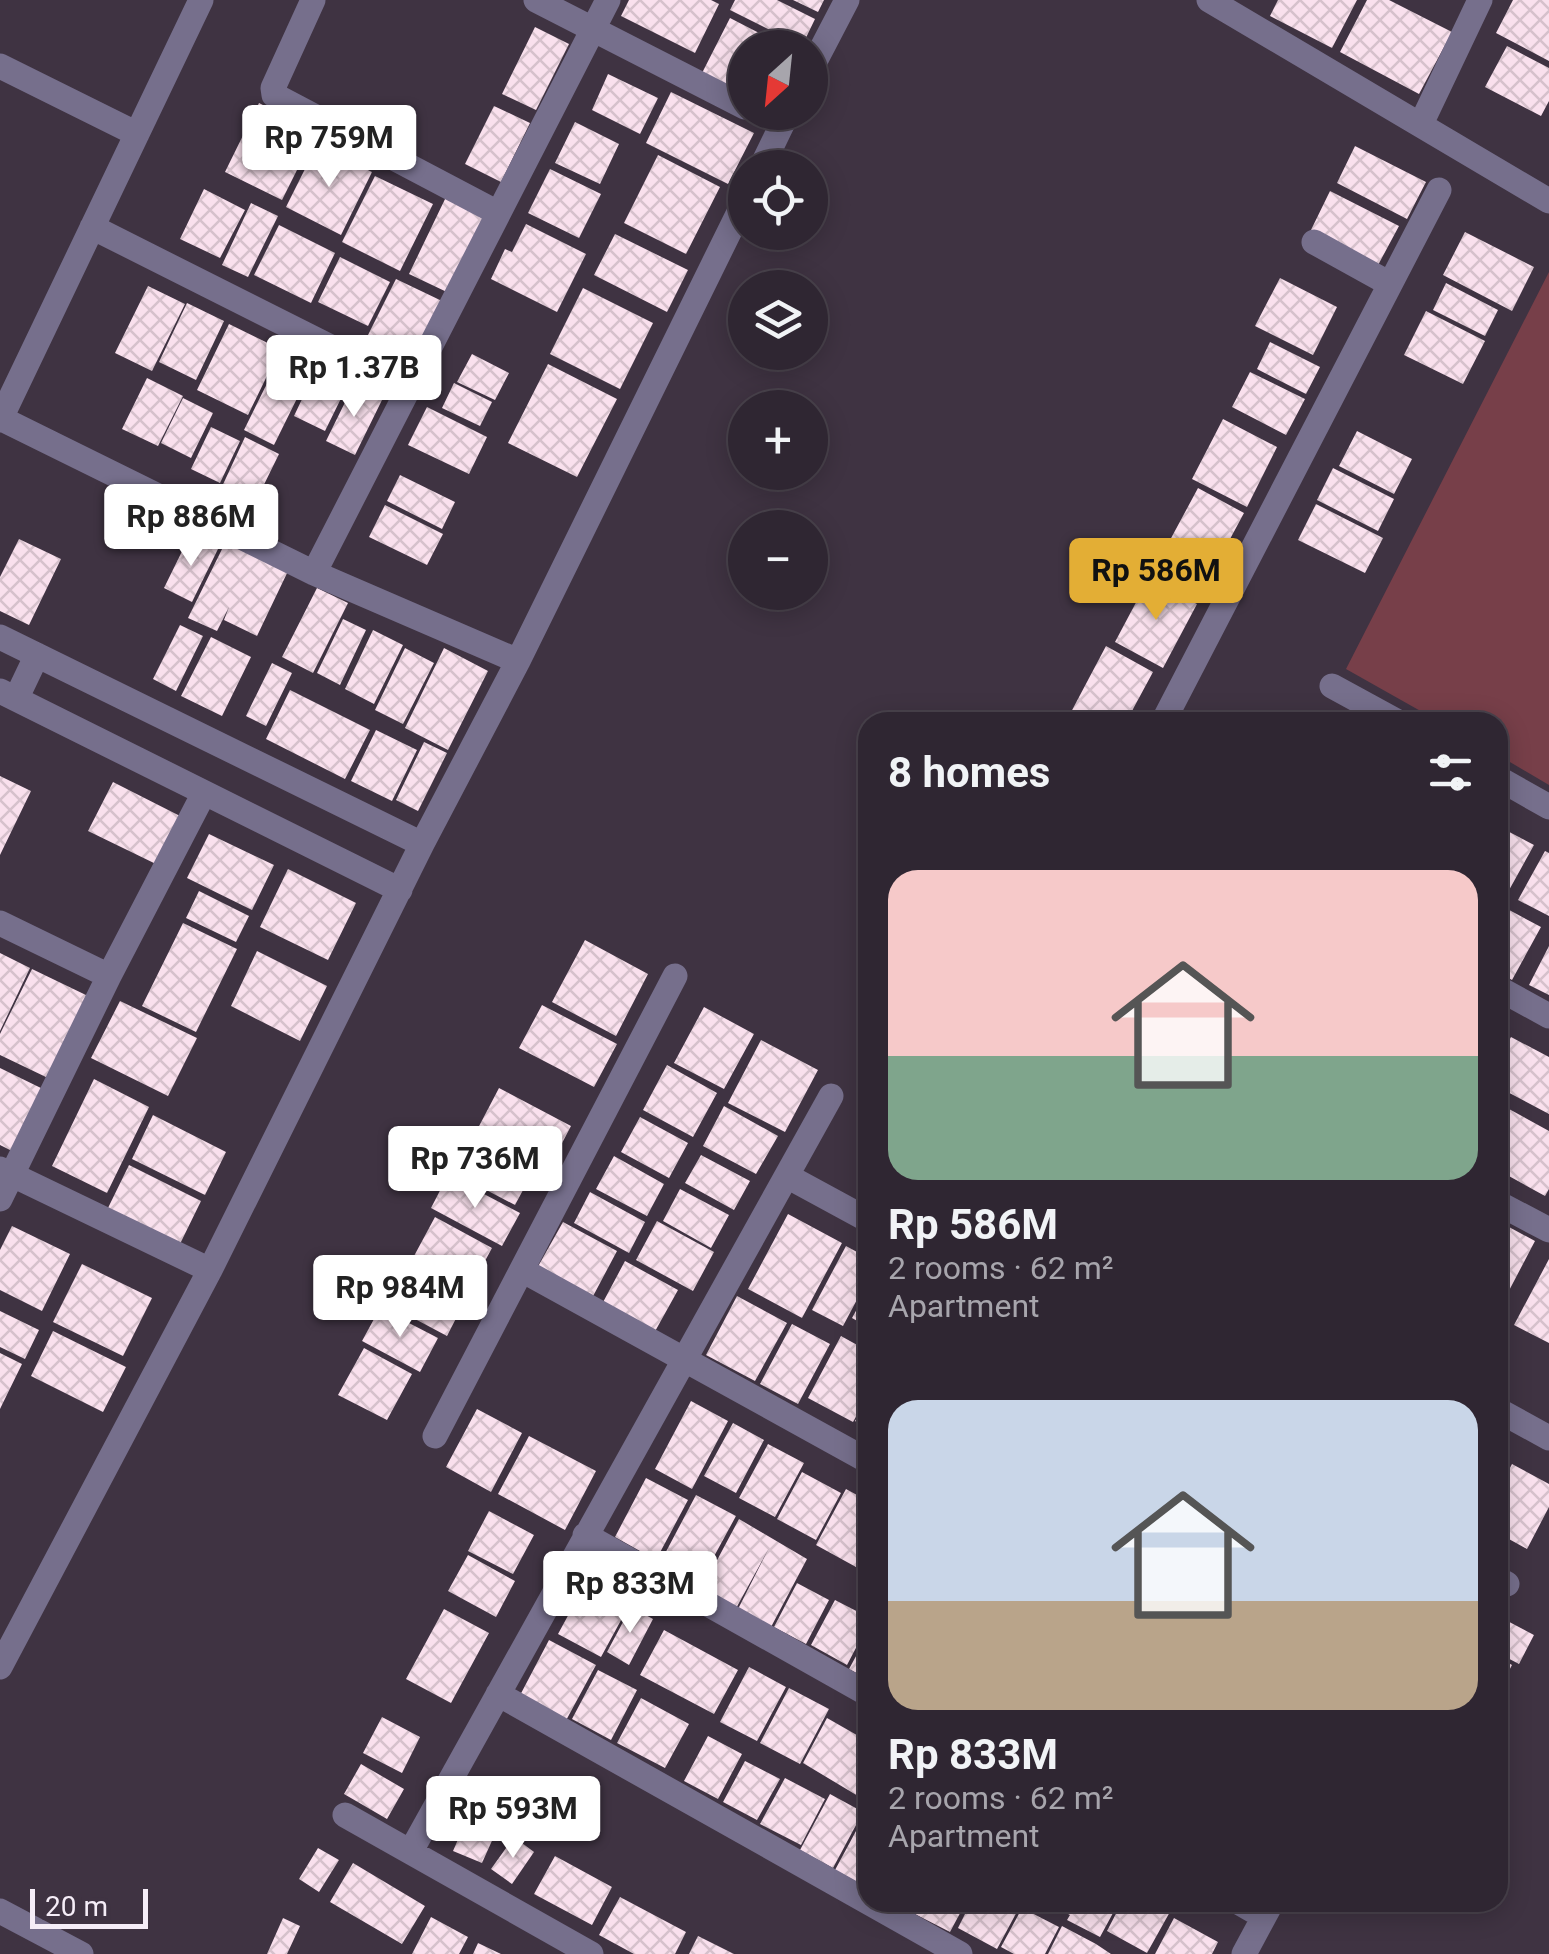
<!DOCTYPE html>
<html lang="en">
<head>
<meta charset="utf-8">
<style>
	body { margin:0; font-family:Roboto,sans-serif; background:#372e3a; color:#f1f3f6; height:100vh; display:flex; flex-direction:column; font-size:38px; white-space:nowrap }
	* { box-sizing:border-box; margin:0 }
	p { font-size:32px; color:#a7a5ac }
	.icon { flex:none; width:55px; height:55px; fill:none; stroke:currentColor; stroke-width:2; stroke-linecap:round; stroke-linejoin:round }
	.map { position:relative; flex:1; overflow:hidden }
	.drawer { position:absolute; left:858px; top:712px; width:650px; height:1200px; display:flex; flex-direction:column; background:#2f2632; border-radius:30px; box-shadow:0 5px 25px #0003,0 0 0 2px #4a434d }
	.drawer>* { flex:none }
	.needle { width:65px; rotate:207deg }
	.tools { position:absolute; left:728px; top:30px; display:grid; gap:20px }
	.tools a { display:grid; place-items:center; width:100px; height:100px; border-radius:50%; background:#2f2632; box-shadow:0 5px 25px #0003,0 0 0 2px #4a434d; font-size:50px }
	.scale { position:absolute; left:30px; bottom:25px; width:118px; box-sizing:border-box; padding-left:10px; border:5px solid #f5edf7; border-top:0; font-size:28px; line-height:35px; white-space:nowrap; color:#f5edf7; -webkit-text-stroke:8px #3f3342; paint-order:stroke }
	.price { position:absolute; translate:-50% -85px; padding:0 22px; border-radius:10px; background:#fff; color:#222; font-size:32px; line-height:65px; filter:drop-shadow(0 2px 5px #0008) }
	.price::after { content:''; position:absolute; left:50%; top:60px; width:30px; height:22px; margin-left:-15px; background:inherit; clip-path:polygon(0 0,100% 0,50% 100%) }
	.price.selected { background:#e3ae35; color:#111 }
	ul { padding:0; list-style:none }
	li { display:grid; align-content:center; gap:20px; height:530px; padding:0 30px }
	li span { display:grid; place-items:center; height:310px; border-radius:30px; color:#555 }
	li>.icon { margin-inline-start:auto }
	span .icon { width:180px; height:180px; fill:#fffc; stroke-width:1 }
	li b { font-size:42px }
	h2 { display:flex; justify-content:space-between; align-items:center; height:120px; padding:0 30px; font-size:42px }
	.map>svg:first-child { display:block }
	.green { fill:#773f49 }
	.building { fill:url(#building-cross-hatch) }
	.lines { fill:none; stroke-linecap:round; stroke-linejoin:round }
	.minor { stroke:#766f8c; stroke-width:25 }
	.tertiary { stroke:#766f8c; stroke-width:25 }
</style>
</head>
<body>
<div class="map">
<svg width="1549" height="1954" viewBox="0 0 1549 1954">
	<defs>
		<pattern id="building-cross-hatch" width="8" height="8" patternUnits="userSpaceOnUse" patternTransform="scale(2.5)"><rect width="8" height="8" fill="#f9e0ed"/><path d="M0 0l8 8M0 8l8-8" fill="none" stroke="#d6c1cc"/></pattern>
	</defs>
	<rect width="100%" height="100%" fill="#3f3342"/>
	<path class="green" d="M 1549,272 L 1549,785 L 1498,755 L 1498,722 L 1440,722 L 1346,669 Z"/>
	<path class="building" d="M 629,0 L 711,0 L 719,4 L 695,53 L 621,16 Z
		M 735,0 L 777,0 L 815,19 L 802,46 L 730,10 Z
		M 793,0 L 824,0 L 818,12 Z
		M 1278,0 L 1357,0 L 1332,48 L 1270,16 Z
		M 1367,0 L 1389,0 L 1452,32 L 1419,94 L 1340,52 Z
		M 1513,0 L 1549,0 L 1549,61 L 1496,33 Z
		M 730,18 L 788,48 L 745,48 L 745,97 L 701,75 Z
		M 535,27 L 569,44 L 536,110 L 502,94 Z
		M 1507,46 L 1549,68 L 1549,101 L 1541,116 L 1485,87 Z
		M 608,74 L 658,98 L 640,134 L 592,110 Z
		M 671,92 L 754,133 L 728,184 L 646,143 Z
		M 259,103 L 316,132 L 282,200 L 225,172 Z
		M 494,106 L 530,123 L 501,182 L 465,164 Z
		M 575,122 L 619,144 L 600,184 L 555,163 Z
		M 317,145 L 372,172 L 341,235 L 286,207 Z
		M 1355,146 L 1426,182 L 1407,219 L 1337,183 Z
		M 658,155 L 720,187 L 686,254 L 624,223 Z
		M 550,169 L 601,194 L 579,238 L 528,213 Z
		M 375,176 L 433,204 L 400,271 L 342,242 Z
		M 204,189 L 245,210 L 220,258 L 180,239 Z
		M 1330,191 L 1399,226 L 1377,267 L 1310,232 Z
		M 446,197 L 488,218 L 451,294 L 409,274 Z
		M 251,203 L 278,216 L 248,277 L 222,265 Z
		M 526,224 L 586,254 L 557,312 L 491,279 L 505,249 L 512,252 Z
		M 279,225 L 335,253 L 311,303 L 254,275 Z
		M 1465,232 L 1534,267 L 1512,311 L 1443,275 Z
		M 615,234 L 688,270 L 667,312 L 594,275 Z
		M 340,257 L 390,282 L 368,326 L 318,302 Z
		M 1280,278 L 1337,307 L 1313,355 L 1255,326 Z
		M 396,279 L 442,301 L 412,362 L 366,339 Z
		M 1446,283 L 1498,310 L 1485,336 L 1433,310 Z
		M 148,286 L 185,304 L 152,371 L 115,353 Z
		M 583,288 L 653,323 L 620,389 L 550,354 Z
		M 187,303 L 224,321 L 196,380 L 159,362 Z
		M 1426,311 L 1485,341 L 1463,384 L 1404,355 Z
		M 229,324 L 280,349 L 248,415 L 197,390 Z
		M 1270,342 L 1320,367 L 1306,394 L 1257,369 Z
		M 284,349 L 314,364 L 274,445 L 244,430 Z
		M 472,354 L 509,373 L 495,400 L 457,382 Z
		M 321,359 L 353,374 L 325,431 L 294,416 Z
		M 548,364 L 617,399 L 577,477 L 508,443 Z
		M 1250,372 L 1305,399 L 1286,435 L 1232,407 Z
		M 147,378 L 183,396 L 158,446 L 122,429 Z
		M 454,383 L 492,402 L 480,426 L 442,408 Z
		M 353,386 L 382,400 L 355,455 L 326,441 Z
		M 183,398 L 213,413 L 191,458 L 161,443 Z
		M 427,407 L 487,437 L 469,474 L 408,445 Z
		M 1223,419 L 1277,447 L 1247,507 L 1192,479 Z
		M 211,427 L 240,441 L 220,483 L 191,469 Z
		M 1357,431 L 1412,459 L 1394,494 L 1339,466 Z
		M 245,437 L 279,454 L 252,509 L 219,493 Z
		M 1333,468 L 1394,499 L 1378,531 L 1317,500 Z
		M 400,475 L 455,502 L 442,529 L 387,501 Z
		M 1198,488 L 1244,513 L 1201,593 L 1155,568 Z
		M 1316,504 L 1383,538 L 1365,573 L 1298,540 Z
		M 385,505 L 443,534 L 427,565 L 369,537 Z
		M 190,535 L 218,549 L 192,602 L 164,588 Z
		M 19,539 L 61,559 L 29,625 L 0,611 L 0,577 Z
		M 226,541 L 289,569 L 257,636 L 224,620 L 229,607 L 217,631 L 188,618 Z
		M 1149,578 L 1197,604 L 1163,668 L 1115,642 Z
		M 317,588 L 348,603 L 313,673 L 282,657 Z
		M 343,619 L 366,630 L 340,685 L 317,673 Z
		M 180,625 L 203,636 L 176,691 L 153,679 Z
		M 373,630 L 403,645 L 374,704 L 345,689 Z
		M 211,637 L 251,657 L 222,716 L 181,696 Z
		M 1106,646 L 1153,672 L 1126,722 L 1085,722 L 1070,714 Z
		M 405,648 L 434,663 L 403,724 L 375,710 Z
		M 444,648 L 488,671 L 448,750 L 405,728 Z
		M 272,663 L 292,673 L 266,726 L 246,716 Z
		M 290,690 L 370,730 L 345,779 L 266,739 Z
		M 376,730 L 417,750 L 392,801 L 351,781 Z
		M 424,742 L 447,753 L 418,811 L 396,800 Z
		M 0,776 L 31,791 L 0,855 Z
		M 113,782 L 182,817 L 158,865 L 88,831 Z
		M 1498,826 L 1534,845 L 1508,892 L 1498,886 Z
		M 209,834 L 274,865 L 252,910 L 187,878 Z
		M 1545,851 L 1549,853 L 1549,916 L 1518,900 Z
		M 288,869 L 356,903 L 328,960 L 260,927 Z
		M 199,891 L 249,916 L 236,942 L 186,918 Z
		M 1498,904 L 1541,927 L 1512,980 L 1498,972 Z
		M 183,923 L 237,949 L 196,1032 L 142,1006 Z
		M 585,940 L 648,974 L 616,1036 L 552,1002 Z
		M 1549,946 L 1549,995 L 1529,985 Z
		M 257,951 L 327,986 L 300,1041 L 231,1006 Z
		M 0,953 L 30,968 L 0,1031 Z
		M 32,969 L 88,996 L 48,1078 L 0,1055 L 0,1034 Z
		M 120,1001 L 197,1038 L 168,1096 L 91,1058 Z
		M 542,1005 L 617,1044 L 594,1087 L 519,1048 Z
		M 704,1007 L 754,1034 L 724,1089 L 674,1063 Z
		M 1511,1037 L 1549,1057 L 1549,1114 L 1498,1087 L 1498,1061 Z
		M 761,1040 L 818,1070 L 785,1132 L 728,1103 Z
		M 667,1065 L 717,1093 L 693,1137 L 643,1110 Z
		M 0,1068 L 43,1089 L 12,1151 L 0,1145 Z
		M 94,1079 L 149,1107 L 107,1193 L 52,1166 Z
		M 499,1088 L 571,1126 L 549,1168 L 477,1130 Z
		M 1498,1103 L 1549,1131 L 1549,1189 L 1545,1196 L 1498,1170 Z
		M 724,1106 L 778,1136 L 756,1174 L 703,1146 Z
		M 153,1115 L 226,1152 L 205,1195 L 132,1159 Z
		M 640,1117 L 688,1143 L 669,1178 L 621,1152 Z
		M 474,1135 L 536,1166 L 515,1205 L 454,1173 Z
		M 701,1155 L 750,1181 L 734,1210 L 685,1183 Z
		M 614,1156 L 664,1184 L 647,1216 L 596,1189 Z
		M 129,1165 L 201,1201 L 179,1246 L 107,1210 Z
		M 448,1175 L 520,1213 L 502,1246 L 431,1208 Z
		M 680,1189 L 729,1215 L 711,1248 L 663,1221 Z
		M 590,1192 L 645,1222 L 629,1253 L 574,1223 Z
		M 788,1214 L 842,1243 L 802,1318 L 748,1289 Z
		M 435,1217 L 492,1248 L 471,1287 L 414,1256 Z
		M 657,1221 L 714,1252 L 693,1291 L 636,1260 Z
		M 1498,1221 L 1535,1241 L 1502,1304 L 1498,1302 Z
		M 563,1222 L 617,1251 L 591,1300 L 536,1270 Z
		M 12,1226 L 70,1254 L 42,1311 L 0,1290 L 0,1250 Z
		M 846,1246 L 868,1258 L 868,1279 L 843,1326 L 812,1310 Z
		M 1549,1259 L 1549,1343 L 1514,1325 Z
		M 625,1261 L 678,1290 L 653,1335 L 601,1306 Z
		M 405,1263 L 467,1297 L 447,1336 L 385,1303 Z
		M 82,1264 L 152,1298 L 123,1356 L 53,1322 Z
		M 868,1289 L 868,1327 L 852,1318 Z
		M 737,1296 L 787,1323 L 755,1381 L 706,1355 Z
		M 380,1308 L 438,1338 L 420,1372 L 362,1341 Z
		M 0,1311 L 39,1330 L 25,1359 L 0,1347 Z
		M 792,1324 L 830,1344 L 798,1404 L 760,1384 Z
		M 53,1331 L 126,1367 L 103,1412 L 31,1376 Z
		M 841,1336 L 868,1351 L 868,1395 L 853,1422 L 808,1398 Z
		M 364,1348 L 412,1374 L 387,1420 L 338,1395 Z
		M 0,1353 L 22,1364 L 0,1409 Z
		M 868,1400 L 868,1428 L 855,1421 Z
		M 691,1401 L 728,1421 L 692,1489 L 655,1469 Z
		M 477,1409 L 522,1433 L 491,1492 L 446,1467 Z
		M 733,1423 L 764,1440 L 736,1493 L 704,1476 Z
		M 529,1436 L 596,1471 L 565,1530 L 498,1494 Z
		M 768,1444 L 804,1463 L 775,1517 L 739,1498 Z
		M 1512,1464 L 1549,1484 L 1549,1507 L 1527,1549 L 1498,1533 L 1498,1492 Z
		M 802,1472 L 841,1493 L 816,1540 L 777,1519 Z
		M 646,1478 L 688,1500 L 656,1560 L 615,1537 Z
		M 846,1489 L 868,1501 L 868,1546 L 856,1567 L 816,1545 Z
		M 696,1495 L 736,1516 L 699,1584 L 660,1563 Z
		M 489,1511 L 534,1535 L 513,1574 L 468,1551 Z
		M 739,1519 L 807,1559 L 771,1627 L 738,1609 L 769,1548 L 734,1612 L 699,1594 Z
		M 468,1555 L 515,1581 L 496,1617 L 448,1591 Z
		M 589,1577 L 632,1600 L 601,1657 L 558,1634 Z
		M 797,1583 L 829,1600 L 806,1644 L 774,1627 Z
		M 835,1600 L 868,1617 L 868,1625 L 847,1665 L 811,1645 Z
		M 631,1607 L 653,1619 L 629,1665 L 607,1652 Z
		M 444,1609 L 489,1633 L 451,1703 L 406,1679 Z
		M 1498,1616 L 1534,1635 L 1519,1664 L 1498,1653 Z
		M 664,1630 L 738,1670 L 714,1714 L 640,1675 Z
		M 868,1634 L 868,1679 L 849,1669 Z
		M 549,1640 L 596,1665 L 563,1726 L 517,1701 Z
		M 1498,1657 L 1512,1665 L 1498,1692 Z
		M 749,1667 L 786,1687 L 757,1741 L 720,1722 Z
		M 598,1670 L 637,1690 L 611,1740 L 572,1719 Z
		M 789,1688 L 829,1709 L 800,1764 L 760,1743 Z
		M 641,1698 L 689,1724 L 665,1768 L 617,1743 Z
		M 382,1717 L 420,1737 L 402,1773 L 363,1753 Z
		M 827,1718 L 862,1738 L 859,1744 L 868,1748 L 868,1802 L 803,1763 Z
		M 708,1736 L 742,1754 L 718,1799 L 684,1781 Z
		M 745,1761 L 780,1779 L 757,1820 L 723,1802 Z
		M 361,1764 L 404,1789 L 387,1819 L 344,1794 Z
		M 785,1778 L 825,1799 L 801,1845 L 760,1824 Z
		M 830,1794 L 863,1812 L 833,1868 L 800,1850 Z
		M 863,1818 L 868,1820 L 868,1888 L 835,1870 Z
		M 466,1821 L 495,1834 L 482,1863 L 453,1851 Z
		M 514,1837 L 534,1852 L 512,1884 L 491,1869 Z
		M 318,1848 L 339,1860 L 319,1892 L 299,1879 Z
		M 555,1856 L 612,1887 L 592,1925 L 534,1894 Z
		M 353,1863 L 425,1906 L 402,1944 L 330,1902 Z
		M 620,1897 L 686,1932 L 675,1954 L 634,1954 L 599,1935 Z
		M 916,1902 L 966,1902 L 950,1932 L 911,1912 Z
		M 971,1902 L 1013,1902 L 1020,1906 L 997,1949 L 958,1928 Z
		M 1046,1902 L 1119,1902 L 1100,1937 L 1067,1920 L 1070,1915 Z
		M 1122,1902 L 1157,1902 L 1171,1910 L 1147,1953 L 1107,1931 Z
		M 1022,1908 L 1059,1927 L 1045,1954 L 1014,1954 L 1001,1947 Z
		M 431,1917 L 468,1937 L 459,1954 L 412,1954 Z
		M 283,1918 L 300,1926 L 287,1954 L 267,1954 Z
		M 1174,1918 L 1218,1942 L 1212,1954 L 1155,1954 Z
		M 1062,1926 L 1096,1944 L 1111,1954 L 1048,1954 Z
		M 698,1936 L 734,1954 L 689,1954 Z
		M 478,1943 L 501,1954 L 473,1954 Z"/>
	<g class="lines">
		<path class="minor" d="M 313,0 L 273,88 L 274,95 L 498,213
			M 536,0 L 745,107
			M 1209,0 L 1549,201
			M 0,66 L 137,134
			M 810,71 L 847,0
			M 1421,124 L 1480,0
			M 761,168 L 788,112
			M 92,227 L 410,387
			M 1314,242 L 1390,284
			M 0,418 L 314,573 L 518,661
			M 0,420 L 201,0
			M 314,573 L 608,0
			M 0,637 L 422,844
			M 1332,686 L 1398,722
			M 0,691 L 400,890
			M 16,699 L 37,655
			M 1163,722 L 1439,190
			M 1498,778 L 1549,807
			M 0,923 L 109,976
			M 1498,988 L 1549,1016
			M 0,1169 L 210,1270
			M 787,1176 L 868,1220
			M 0,1199 L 109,976 L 204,793
			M 1498,1203 L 1549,1230
			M 522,1270 L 868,1461
			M 1498,1410 L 1549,1438
			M 435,1436 L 675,976
			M 585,1535 L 868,1694
			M 1498,1579 L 1507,1584
			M 0,1667 L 210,1270 L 422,844 L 518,661 L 745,200
			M 498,1694 L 868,1902
			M 345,1815 L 591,1954
			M 411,1851 L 831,1096
			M 868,1902 L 960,1954
			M 1238,1902 L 1264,1917
			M 1244,1954 L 1272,1902"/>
		<path class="tertiary" d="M 0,1911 L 81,1954"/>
	</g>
</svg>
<div class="tools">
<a><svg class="needle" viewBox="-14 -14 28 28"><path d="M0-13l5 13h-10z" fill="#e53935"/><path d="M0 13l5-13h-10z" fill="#a7a5ac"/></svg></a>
<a><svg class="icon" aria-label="locate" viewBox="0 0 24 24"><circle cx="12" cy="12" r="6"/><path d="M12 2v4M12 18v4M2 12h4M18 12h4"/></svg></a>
<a><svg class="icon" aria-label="layers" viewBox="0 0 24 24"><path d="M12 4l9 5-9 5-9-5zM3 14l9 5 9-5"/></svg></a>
<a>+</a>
<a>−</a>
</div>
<div class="scale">20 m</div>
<b class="price" style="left:329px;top:190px">Rp 759M</b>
<b class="price" style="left:354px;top:420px">Rp 1.37B</b>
<b class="price" style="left:191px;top:569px">Rp 886M</b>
<b class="price selected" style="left:1156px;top:623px">Rp 586M</b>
<b class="price" style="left:475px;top:1211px">Rp 736M</b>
<b class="price" style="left:400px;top:1340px">Rp 984M</b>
<b class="price" style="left:630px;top:1636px">Rp 833M</b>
<b class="price" style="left:513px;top:1861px">Rp 593M</b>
<section class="drawer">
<h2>8 homes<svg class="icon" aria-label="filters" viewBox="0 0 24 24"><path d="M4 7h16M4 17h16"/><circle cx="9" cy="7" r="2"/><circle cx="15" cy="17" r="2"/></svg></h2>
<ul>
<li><span style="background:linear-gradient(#f6c9c9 60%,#7fa58c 0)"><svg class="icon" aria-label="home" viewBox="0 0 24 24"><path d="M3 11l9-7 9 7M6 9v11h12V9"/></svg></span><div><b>Rp 586M</b><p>2 rooms · 62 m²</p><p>Apartment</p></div></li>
<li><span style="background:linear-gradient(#c9d6e8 65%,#b9a48a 0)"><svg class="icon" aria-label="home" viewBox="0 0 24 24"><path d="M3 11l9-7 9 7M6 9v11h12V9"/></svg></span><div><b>Rp 833M</b><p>2 rooms · 62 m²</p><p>Apartment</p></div></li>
</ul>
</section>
</div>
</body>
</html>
